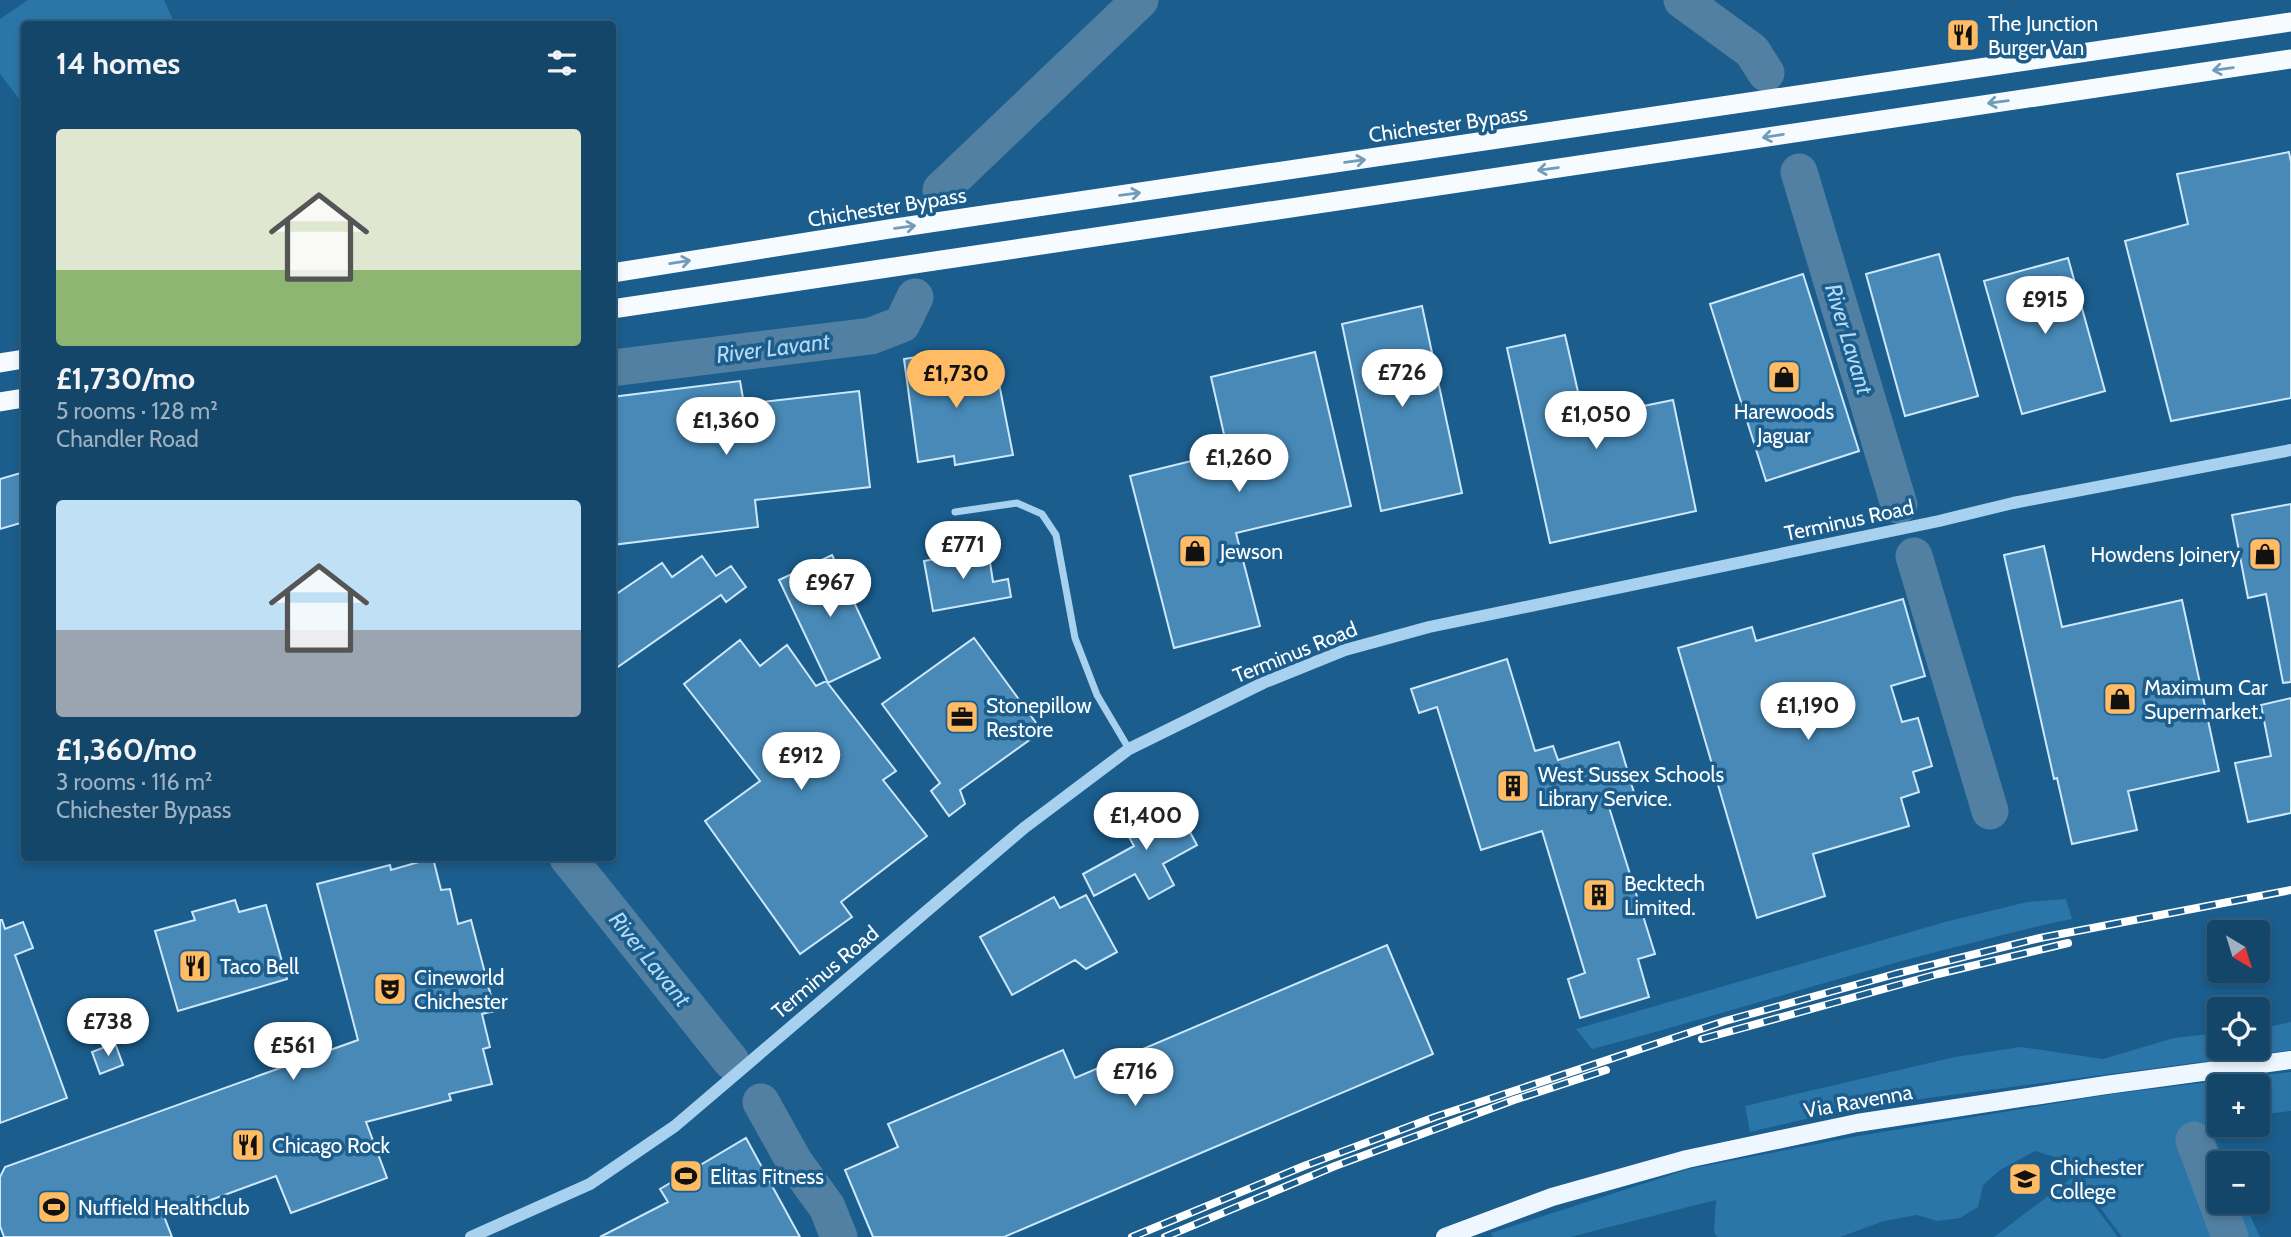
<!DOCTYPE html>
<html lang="en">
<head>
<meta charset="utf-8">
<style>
	body { margin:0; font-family:Cabin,sans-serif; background:#1d4d70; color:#f1f3f6; height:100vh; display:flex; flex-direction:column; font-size:26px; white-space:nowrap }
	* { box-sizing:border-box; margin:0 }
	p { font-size:23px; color:#9db1c1 }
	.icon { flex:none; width:38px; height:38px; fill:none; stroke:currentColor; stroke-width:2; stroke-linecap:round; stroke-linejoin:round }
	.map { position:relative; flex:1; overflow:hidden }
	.side { position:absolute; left:21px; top:21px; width:595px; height:840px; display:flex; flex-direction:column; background:#14466a; border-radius:7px; box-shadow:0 4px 10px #0003,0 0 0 2px #335e7e }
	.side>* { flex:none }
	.needle { width:46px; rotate:142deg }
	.tools { position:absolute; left:2207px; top:920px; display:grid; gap:14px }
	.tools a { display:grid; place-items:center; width:63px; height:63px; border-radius:7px; background:#14466a; box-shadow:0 4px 10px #0003,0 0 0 2px #335e7e; font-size:35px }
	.price { position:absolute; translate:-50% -60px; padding:0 16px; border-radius:24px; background:#fff; color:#222; font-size:23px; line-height:46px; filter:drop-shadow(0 2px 4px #0008) }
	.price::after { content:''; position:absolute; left:50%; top:42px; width:21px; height:16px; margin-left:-10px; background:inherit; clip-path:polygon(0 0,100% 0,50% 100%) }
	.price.selected { background:#ffbc64; color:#111 }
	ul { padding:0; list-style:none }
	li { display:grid; align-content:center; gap:14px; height:371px; padding:0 35px }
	li span { display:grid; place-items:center; height:217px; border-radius:7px; color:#555 }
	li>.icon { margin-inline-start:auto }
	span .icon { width:126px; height:126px; fill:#fffc; stroke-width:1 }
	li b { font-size:30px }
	h2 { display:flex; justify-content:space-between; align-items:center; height:84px; padding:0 35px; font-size:30px }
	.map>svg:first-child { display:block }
	.green { fill:#2b76a9 }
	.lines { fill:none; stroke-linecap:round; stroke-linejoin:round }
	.river { stroke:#5280a2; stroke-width:37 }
	.building { fill:#4889b7; stroke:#cde8fa; stroke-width:2 }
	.minor { stroke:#a7d1ee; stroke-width:7 }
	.tertiary { stroke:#a7d1ee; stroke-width:12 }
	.primary { stroke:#eef7ff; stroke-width:18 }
	.trunk { stroke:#f6fbff; stroke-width:19 }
	.rail-casing { stroke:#fff; stroke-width:8 }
	.rail { stroke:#1b5d8d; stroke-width:5; stroke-dasharray:16; stroke-linecap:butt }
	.oneway { stroke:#739cbb }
	.labels { text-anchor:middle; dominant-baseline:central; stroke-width:7; stroke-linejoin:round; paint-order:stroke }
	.poi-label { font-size:21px; fill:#fff; stroke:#1b5d8d; text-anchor:start }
	.street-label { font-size:21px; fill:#fff; stroke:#1b5d8d }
	.water-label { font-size:23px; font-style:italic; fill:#b3daf5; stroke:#1b5d8d }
</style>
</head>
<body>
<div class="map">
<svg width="2291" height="1237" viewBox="0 0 2291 1237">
	<rect width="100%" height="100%" fill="#1b5d8d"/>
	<path class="green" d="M 28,0 L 164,0 L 175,24 L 24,24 L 24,105 L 0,74 L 0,19 Z
		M 2066,899 L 2072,919 C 2030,927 1989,939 1947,949 C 1828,980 1711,1018 1592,1049 L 1576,1029 L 1945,922 L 2027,902 Z
		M 2291,1022 L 2291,1050 L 1852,1108 L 1750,1132 L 1745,1106 L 1955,1057 L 2021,1047 L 2103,1059 L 2174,1038 L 2219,1033 L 2219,1048 L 2258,1048 L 2258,1029 Z
		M 2291,1072 L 2291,1111 L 2258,1115 L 2258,1087 L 2219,1087 L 2219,1120 L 2207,1122 L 2226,1164 L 2219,1164 L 2219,1202 L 2244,1202 L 2260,1237 L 2122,1237 L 2076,1175 L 2055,1157 L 2035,1151 L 2000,1170 L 1983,1185 L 1978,1207 L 1960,1218 L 1937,1221 L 1917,1215 L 1884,1221 L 1840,1237 L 1717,1237 L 1714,1232 L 1716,1200 L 1570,1237 L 1493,1237 L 1491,1233 L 1689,1169 L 1858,1136 L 2112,1094 Z
		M 2073,1177 L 2118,1237 L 1994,1237 Z"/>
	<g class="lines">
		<path class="river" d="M 1682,0 L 1752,51 L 1766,73
			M 1799,172 L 1899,505
			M 941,190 L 1140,0
			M 612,368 L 871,336 L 902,324 L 915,297
			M 1914,556 L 1990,811
			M 568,858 L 731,1061
			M 761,1102 L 795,1163 L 827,1207 L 839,1237
			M 2194,1140 L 2230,1237"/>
	</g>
	<path class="building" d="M 2289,152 L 2291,162 L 2291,398 L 2171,421 L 2125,241 L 2188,224 L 2177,174 Z
		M 1939,254 L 1978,396 L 1905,416 L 1866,274 Z
		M 2068,258 L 2105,391 L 2022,414 L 1984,281 Z
		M 1803,274 L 1859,451 L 1766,481 L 1710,304 Z
		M 1422,306 L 1462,493 L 1381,511 L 1342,324 Z
		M 1565,335 L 1584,418 L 1673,400 L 1696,511 L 1550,543 L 1507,348 Z
		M 952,351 L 954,369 L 995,363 L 1013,455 L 955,465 L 954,456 L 918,462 L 904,359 Z
		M 1315,352 L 1351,506 L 1236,533 L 1260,626 L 1174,648 L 1130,476 L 1228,452 L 1211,377 Z
		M 740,381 L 744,404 L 859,391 L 870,487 L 755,500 L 758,527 L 612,545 L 612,397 Z
		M 24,472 L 24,522 L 0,529 L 0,479 Z
		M 2291,504 L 2291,682 L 2283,683 L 2266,594 L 2248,598 L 2232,515 Z
		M 2044,546 L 2062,627 L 2182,600 L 2219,771 L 2128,791 L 2137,830 L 2072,844 L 2057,778 L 2054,779 L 2004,555 Z
		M 988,549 L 993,582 L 1008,579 L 1011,597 L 933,611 L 924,561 Z
		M 832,555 L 880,658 L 828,683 L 779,580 Z
		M 702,556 L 716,576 L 731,566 L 746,587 L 726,602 L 721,595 L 612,671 L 612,597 L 662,563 L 672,577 Z
		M 1903,599 L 1925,676 L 1891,686 L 1902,722 L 1918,718 L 1932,766 L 1913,772 L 1919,792 L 1901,798 L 1909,826 L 1813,854 L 1825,896 L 1757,918 L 1678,648 L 1752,627 L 1756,641 Z
		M 974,638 L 1042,731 L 960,790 L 965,804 L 949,816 L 931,791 L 940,783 L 882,704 Z
		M 740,640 L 760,666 L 787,645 L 816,686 L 826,681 L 896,771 L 883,780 L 927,836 L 841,902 L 852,917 L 800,954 L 705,821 L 760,781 L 684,684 Z
		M 1507,659 L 1535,751 L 1553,746 L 1558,760 L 1619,742 L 1635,796 L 1608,804 L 1655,954 L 1638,959 L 1649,997 L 1580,1018 L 1568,979 L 1585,973 L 1542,831 L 1481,850 L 1437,707 L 1419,713 L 1411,689 Z
		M 2291,698 L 2291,813 L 2248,822 L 2235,763 L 2271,756 L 2261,705 Z
		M 1172,799 L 1197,845 L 1163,864 L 1174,885 L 1149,899 L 1135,874 L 1094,896 L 1083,874 L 1134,846 L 1123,826 Z
		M 433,858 L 441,890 L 450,889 L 458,924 L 471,920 L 495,1011 L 482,1014 L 490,1047 L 483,1049 L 492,1084 L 449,1094 L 451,1100 L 366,1122 L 387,1178 L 291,1213 L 276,1176 L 208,1201 L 204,1195 L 162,1211 L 172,1237 L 4,1237 L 0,1226 L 0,1177 L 5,1167 L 358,1040 L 317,884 L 390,865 L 391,870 Z
		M 1086,895 L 1117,952 L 1086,969 L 1075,960 L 1012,995 L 980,937 L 1054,897 L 1060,908 Z
		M 235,900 L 239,912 L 266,905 L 287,979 L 178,1011 L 155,931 L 195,920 L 192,912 Z
		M 0,920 L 2,920 L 5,929 L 23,922 L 33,948 L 15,955 L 67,1098 L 0,1123 Z
		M 1387,945 L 1433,1054 L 1004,1237 L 873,1237 L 845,1170 L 898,1147 L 888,1124 L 1063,1050 L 1075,1078 Z
		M 115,1043 L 123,1065 L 100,1074 L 92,1052 Z
		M 746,1138 L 800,1237 L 600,1237 L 668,1202 L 660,1189 Z"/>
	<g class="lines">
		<path class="minor" d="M 955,512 L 1017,503 L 1042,514 L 1056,535 L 1075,638 L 1097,695 L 1129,749"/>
		<path class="tertiary" d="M 471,1237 L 590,1184 L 675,1126 L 1024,828 L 1129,749 L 1263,683 L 1345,650 L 1429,627 L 1939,521 L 2013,503 L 2291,450"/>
		<path class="primary" d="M 1445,1237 L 1552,1197 L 1687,1159 L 1857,1123 L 2106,1085 L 2291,1060"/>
		<path class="trunk" d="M 612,273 L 889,229 L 2291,22
			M 612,309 L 2291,59
			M 0,363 L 24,359
			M 0,402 L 24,398"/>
		<defs>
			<path id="rail" d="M 1702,1039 L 1938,974 L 2068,943
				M 1132,1237 L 1304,1166 L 1435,1117 L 1725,1021 L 1895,974 L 2040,938 L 2291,890
				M 1165,1237 L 1335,1166 L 1514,1100 L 1606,1070"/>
		</defs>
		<use href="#rail" class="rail-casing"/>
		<use href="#rail" class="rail"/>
	</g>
	<defs><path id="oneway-shaft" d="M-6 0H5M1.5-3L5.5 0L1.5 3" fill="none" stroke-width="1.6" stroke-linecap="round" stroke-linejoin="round" transform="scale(1.75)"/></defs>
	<g class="oneway">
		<use href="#oneway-shaft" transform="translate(2223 69) rotate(172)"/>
		<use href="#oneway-shaft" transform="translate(1998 102) rotate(172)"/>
		<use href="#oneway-shaft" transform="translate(1773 136) rotate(171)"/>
		<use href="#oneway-shaft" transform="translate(1355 161) rotate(-8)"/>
		<use href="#oneway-shaft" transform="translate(1548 169) rotate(172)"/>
		<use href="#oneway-shaft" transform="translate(1130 194) rotate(-8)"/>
		<use href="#oneway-shaft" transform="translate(905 227) rotate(-8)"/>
		<use href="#oneway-shaft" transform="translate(680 262) rotate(-9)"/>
	</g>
	<defs>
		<symbol id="restaurant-square" viewBox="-11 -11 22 22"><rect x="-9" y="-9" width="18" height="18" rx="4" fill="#ffbc64" stroke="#1b5d8d"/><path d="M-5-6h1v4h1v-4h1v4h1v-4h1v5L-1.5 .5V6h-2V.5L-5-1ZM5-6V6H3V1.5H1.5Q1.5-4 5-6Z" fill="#111"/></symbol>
		<symbol id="shop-square" viewBox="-11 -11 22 22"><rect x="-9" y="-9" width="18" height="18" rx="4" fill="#ffbc64" stroke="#1b5d8d"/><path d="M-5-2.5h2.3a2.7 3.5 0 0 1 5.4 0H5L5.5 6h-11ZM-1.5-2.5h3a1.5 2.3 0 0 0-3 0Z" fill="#111"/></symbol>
		<symbol id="office-square" viewBox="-11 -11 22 22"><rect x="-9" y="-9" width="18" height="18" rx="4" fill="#ffbc64" stroke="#1b5d8d"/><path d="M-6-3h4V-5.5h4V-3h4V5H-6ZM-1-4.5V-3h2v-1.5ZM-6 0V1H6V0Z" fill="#111"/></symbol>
		<symbol id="building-square" viewBox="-11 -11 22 22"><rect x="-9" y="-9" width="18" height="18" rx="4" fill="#ffbc64" stroke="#1b5d8d"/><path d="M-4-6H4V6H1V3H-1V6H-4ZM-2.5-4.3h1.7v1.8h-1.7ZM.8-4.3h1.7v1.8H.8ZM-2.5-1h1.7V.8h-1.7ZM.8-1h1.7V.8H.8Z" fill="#111"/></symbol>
		<symbol id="theatre-square" viewBox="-11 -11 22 22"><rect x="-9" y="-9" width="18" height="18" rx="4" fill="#ffbc64" stroke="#1b5d8d"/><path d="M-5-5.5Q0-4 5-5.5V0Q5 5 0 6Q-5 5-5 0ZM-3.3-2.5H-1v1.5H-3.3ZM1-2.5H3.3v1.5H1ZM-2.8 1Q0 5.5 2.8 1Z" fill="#111"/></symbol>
		<symbol id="stadium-square" viewBox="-11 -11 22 22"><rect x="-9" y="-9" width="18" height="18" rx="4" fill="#ffbc64" stroke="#1b5d8d"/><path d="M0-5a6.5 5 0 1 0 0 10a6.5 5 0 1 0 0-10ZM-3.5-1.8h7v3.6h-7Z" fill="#111"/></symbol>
		<symbol id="university-square" viewBox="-11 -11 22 22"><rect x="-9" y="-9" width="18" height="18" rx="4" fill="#ffbc64" stroke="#1b5d8d"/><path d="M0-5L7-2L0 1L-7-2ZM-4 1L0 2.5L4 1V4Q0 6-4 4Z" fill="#111"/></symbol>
	</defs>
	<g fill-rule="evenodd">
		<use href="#restaurant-square" x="1944" y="16" width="38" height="38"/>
		<use href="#shop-square" x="1765" y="358" width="38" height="38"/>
		<use href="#shop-square" x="1176" y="532" width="38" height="38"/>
		<use href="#shop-square" x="2246" y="535" width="38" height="38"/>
		<use href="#shop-square" x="2101" y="680" width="38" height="38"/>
		<use href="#office-square" x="943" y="698" width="38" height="38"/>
		<use href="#building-square" x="1494" y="767" width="38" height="38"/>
		<use href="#building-square" x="1580" y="876" width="38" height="38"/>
		<use href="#restaurant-square" x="176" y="947" width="38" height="38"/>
		<use href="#theatre-square" x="371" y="970" width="38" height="38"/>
		<use href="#restaurant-square" x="229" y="1126" width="38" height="38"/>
		<use href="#stadium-square" x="667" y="1157" width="38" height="38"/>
		<use href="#university-square" x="2006" y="1160" width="38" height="38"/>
		<use href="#stadium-square" x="35" y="1188" width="38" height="38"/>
	</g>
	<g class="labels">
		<g class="poi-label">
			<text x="1988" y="23">The Junction<tspan x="1988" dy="24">Burger Van</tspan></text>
			<text x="1784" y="411" text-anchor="middle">Harewoods<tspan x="1784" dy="24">Jaguar</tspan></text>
			<text x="1220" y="551">Jewson</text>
			<text x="2240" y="554" text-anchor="end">Howdens Joinery</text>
			<text x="2144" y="687">Maximum Car<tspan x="2144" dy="24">Supermarket.</tspan></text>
			<text x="986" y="705">Stonepillow<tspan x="986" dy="24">Restore</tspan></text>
			<text x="1538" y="774">West Sussex Schools<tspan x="1538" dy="24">Library Service.</tspan></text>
			<text x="1624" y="883">Becktech<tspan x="1624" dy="24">Limited.</tspan></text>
			<text x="220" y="966">Taco Bell</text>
			<text x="414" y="977">Cineworld<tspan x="414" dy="24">Chichester</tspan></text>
			<text x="272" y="1145">Chicago Rock</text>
			<text x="2050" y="1167">Chichester<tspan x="2050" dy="24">College</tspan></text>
			<text x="710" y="1176">Elitas Fitness</text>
			<text x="78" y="1207">Nuffield Healthclub</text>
		</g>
		<g class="street-label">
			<text transform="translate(1448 124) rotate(-8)">Chichester Bypass</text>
			<text transform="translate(887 207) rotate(-9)">Chichester Bypass</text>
			<text transform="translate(1849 520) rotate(-12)">Terminus Road</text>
			<text transform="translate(1295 652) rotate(-22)">Terminus Road</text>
			<text transform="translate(825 972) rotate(-40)">Terminus Road</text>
			<text transform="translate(1858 1101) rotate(-10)">Via Ravenna</text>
		</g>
		<g class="water-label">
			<text transform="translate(1849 339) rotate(73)">River Lavant</text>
			<text transform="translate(773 348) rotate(-7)">River Lavant</text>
			<text transform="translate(650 959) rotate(51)">River Lavant</text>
		</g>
	</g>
</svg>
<div class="tools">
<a><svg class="needle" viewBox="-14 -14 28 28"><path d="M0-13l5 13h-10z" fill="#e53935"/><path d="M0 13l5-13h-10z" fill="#9db1c1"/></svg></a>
<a><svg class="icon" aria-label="locate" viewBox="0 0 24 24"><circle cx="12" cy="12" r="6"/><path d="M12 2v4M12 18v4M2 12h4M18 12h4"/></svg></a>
<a>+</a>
<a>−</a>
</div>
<b class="price" style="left:2045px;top:336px">£915</b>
<b class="price" style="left:1402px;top:409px">£726</b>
<b class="price selected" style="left:956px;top:410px">£1,730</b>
<b class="price" style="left:1596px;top:451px">£1,050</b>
<b class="price" style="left:726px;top:457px">£1,360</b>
<b class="price" style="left:1239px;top:494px">£1,260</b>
<b class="price" style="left:963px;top:581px">£771</b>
<b class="price" style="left:830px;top:619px">£967</b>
<b class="price" style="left:1808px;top:742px">£1,190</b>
<b class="price" style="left:801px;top:792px">£912</b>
<b class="price" style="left:1146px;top:852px">£1,400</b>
<b class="price" style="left:108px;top:1058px">£738</b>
<b class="price" style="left:293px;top:1082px">£561</b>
<b class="price" style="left:1135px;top:1108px">£716</b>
<section class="side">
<h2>14 homes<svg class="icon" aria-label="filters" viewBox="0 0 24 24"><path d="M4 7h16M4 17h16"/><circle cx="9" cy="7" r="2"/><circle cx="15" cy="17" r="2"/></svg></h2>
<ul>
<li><span style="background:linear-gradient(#dfe7d0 65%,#8fb573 0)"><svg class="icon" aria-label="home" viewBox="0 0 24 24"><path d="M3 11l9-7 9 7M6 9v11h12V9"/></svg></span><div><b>£1,730/mo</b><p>5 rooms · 128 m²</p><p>Chandler Road</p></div></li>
<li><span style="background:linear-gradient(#bfe0f5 60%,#9aa5b1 0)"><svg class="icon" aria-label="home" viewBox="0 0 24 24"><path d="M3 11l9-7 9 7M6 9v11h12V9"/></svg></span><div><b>£1,360/mo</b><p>3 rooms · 116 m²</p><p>Chichester Bypass</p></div></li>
</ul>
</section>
</div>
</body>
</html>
